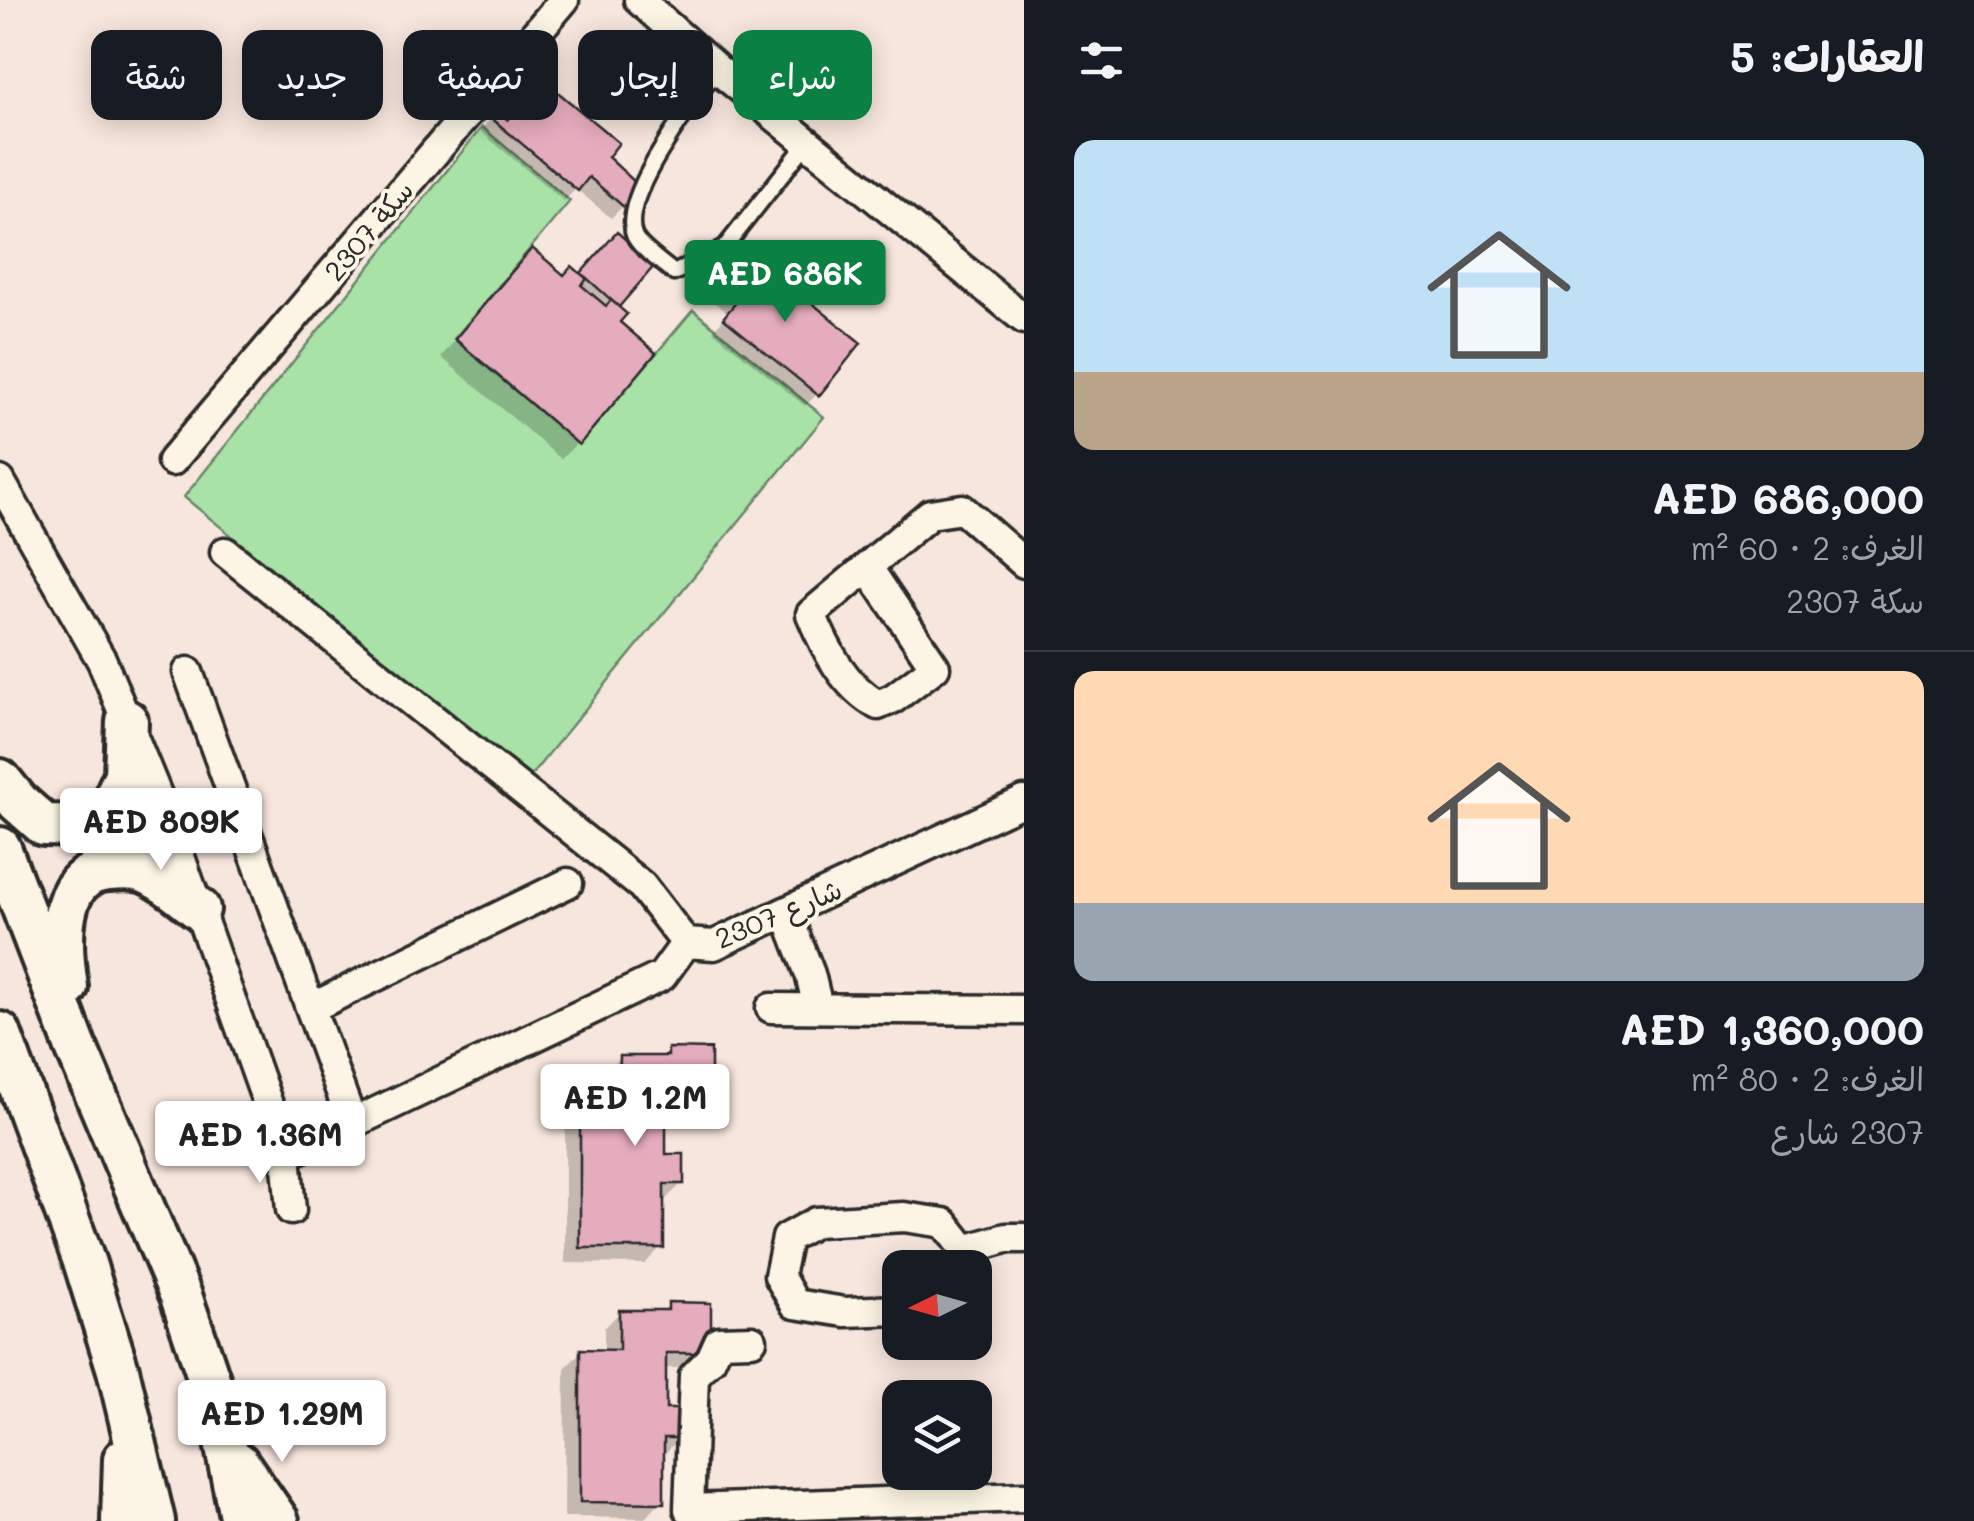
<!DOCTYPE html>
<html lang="ar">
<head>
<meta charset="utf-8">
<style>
	body { margin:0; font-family:Mali,"Playpen Sans Arabic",sans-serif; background:#242831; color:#f1f3f6; direction:rtl; height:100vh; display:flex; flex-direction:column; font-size:38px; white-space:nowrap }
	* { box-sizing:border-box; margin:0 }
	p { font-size:32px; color:#9ea1a6 }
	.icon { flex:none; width:55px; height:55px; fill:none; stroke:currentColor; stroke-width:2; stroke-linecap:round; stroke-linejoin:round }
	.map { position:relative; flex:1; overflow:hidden; direction:ltr }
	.drawer { display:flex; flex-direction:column; background:#171b24; width:950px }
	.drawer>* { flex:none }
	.guide { position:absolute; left:30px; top:30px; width:842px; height:90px; direction:rtl; display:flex; gap:20px }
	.needle { width:65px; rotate:265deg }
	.controls { position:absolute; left:882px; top:1250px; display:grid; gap:20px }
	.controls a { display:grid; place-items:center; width:110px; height:110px; border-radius:20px; background:#171b24; box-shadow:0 5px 25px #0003; font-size:50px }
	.price { position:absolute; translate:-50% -85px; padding:0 22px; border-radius:10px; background:#fff; color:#222; font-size:32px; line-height:65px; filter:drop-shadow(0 2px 5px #0008) }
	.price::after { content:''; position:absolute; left:50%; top:60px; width:30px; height:22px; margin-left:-15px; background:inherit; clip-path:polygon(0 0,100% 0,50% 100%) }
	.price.on { background:#0b8043; color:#fff }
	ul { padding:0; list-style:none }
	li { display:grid; align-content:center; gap:20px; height:530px; padding:0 50px }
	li+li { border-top:2px solid #363941 }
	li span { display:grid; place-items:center; height:310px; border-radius:20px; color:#555 }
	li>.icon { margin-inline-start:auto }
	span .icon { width:180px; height:180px; fill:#fffc; stroke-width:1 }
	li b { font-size:42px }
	h2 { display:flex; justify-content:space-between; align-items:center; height:120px; padding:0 50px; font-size:42px }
	.tag { padding:0 35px; border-radius:20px; background:#171b24; box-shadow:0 5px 25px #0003; font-size:35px; line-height:90px }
	.tag.on { background:#0b8043; color:#fff }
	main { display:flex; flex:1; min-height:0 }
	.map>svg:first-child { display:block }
	.green { fill:#a9e2a7; stroke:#6a8669; stroke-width:2.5 }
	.shadow { fill:#0003 }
	.building { fill:#e5acbe; stroke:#2b2b2b; stroke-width:2.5 }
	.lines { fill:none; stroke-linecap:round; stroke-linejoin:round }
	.service-casing { stroke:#2b2b2b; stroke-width:21 }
	.minor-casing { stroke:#2b2b2b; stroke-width:35 }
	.secondary-casing { stroke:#2b2b2b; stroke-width:48 }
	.service { stroke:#fcf5e5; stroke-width:14 }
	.minor { stroke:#fcf5e5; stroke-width:28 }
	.secondary { stroke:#fcf5e5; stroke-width:40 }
	.labels { text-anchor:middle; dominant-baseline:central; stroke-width:8; stroke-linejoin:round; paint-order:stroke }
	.street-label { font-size:28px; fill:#2b2b2b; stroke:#fcf5e5 }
</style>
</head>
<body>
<main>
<section class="drawer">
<h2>العقارات: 5<svg class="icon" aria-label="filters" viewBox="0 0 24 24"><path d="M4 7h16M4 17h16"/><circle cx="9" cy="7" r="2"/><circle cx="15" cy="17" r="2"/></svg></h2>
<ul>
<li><span style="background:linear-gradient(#bfe0f5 75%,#b9a48a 0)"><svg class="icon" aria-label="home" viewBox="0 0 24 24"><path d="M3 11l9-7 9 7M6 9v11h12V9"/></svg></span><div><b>AED 686,000</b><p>الغرف: 2 · 60 m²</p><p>سكة 2307</p></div></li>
<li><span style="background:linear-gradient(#ffd9b3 75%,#9aa5b1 0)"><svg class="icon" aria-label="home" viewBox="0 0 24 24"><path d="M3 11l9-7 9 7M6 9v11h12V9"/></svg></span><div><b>AED 1,360,000</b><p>الغرف: 2 · 80 m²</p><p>2307 شارع</p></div></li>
</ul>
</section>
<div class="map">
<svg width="1024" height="1521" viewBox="0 0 1024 1521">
	<rect width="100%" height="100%" fill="#f7e6dd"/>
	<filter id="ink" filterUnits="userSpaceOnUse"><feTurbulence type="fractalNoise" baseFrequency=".01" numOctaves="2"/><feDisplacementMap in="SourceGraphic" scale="20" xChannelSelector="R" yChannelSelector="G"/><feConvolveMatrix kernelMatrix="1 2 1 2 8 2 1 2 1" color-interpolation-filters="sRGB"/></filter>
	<g filter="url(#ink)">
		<path class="green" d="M 482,127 L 570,201 L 454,339 L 579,445 L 693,310 L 824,417 L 529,778 L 184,497 Z"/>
		<path class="shadow" d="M 496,113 L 507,122 L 604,157 L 634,185 L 623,206 L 611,218 L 576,189 L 564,201 L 480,131 Z
			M 610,243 L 652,265 L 616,307 L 616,323 L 577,443 L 561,459 L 441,357 L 516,267 L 564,278 L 580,276 Z
			M 725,258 L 756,283 L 817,394 L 805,406 L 713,331 L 728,313 L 696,288 Z
			M 669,1051 L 709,1098 L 693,1114 L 664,1114 L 664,1157 L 682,1183 L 666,1199 L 661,1199 L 661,1247 L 645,1264 L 565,1263 L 565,1114 L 581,1098 L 604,1098 L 604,1074 L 621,1058 L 662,1058 Z
			M 669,1305 L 709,1352 L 692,1368 L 664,1368 L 664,1411 L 681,1437 L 665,1453 L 661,1453 L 661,1501 L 645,1518 L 564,1517 L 565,1368 L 581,1352 L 604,1352 L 604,1328 L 620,1312 L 661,1313 Z"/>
		<path class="building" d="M 542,79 L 619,143 L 608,157 L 637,184 L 625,208 L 589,177 L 578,191 L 490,117 L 496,110 L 508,120 Z
			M 617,232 L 655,265 L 619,307 L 581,273 Z
			M 532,248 L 564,275 L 572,266 L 587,279 L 581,285 L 606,306 L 611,300 L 627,314 L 620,322 L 656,353 L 579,445 L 455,339 Z
			M 725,254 L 758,281 L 769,268 L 861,343 L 819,396 L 723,318 L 738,300 L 706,275 Z
			M 668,1048 L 711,1049 L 711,1099 L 666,1099 L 666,1154 L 684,1154 L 684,1184 L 664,1184 L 664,1248 L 580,1248 L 580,1095 L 619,1095 L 620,1056 L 668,1056 Z
			M 668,1302 L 711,1303 L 711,1353 L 666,1353 L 666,1409 L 684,1409 L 684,1438 L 664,1438 L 664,1503 L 580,1502 L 580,1349 L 619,1350 L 619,1310 L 668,1310 Z"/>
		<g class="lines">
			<defs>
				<path id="service" d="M 717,69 C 694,103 619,195 634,235 C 639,248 662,262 674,273 L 725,247 L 807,143"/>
				<path id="minor" d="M 639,0 L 717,69 L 1024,319
					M 172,461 L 564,0
					M 0,481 L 102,661 L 164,812 L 286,1155 L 291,1210
					M 225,552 L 642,886 L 686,943
					M 868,568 L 935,667 L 894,698 L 878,705 C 844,686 826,650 811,614 L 930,514 L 962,509 L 1024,563
					M 188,672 L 353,1125
					M 786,912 L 810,974 L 818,1007
					M 311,1008 L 568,883
					M 771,1008 L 1024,1010
					M 286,1155 L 662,976 L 686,943 L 714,945 L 1024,801
					M 965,1250 L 1006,1238 L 1024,1238
					M 900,1310 L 845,1312 L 795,1304 L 779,1276 L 787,1238 L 816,1222 L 904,1217 L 944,1223 L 965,1250 L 963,1268
					M 752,1340 L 719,1341 L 711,1359 L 694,1376 L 689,1509 L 1024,1497"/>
				<path id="secondary" d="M 0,780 L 18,802 L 44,825 L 80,826 L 110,808 L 125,775 L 127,721
					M 0,848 L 75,1045 L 181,1296 L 217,1403 L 241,1521
					M 96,870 C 125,856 148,842 164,812
					M 67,987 C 61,948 54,873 109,870 C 121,869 136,868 147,873 C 166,881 182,896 199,909
					M 0,1033 L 85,1264 L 118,1370 L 154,1521
					M 238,1463 L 278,1521
					M 122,1521 L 124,1459"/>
			</defs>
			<use href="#service" class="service-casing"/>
			<use href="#minor" class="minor-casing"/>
			<use href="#secondary" class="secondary-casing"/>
			<use href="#service" class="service"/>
			<use href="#minor" class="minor"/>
			<use href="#secondary" class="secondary"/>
		</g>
	</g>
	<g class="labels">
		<g class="street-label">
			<text transform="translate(368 230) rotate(-50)">سكة 2307</text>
			<text transform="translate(778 913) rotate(-23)">2307 شارع</text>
		</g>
	</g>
</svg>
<div class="controls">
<a><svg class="needle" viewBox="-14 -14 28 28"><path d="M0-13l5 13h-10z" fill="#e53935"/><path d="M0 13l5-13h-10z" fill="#9ea1a6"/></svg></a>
<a><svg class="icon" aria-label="layers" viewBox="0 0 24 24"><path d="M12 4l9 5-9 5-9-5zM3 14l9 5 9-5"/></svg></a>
</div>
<b class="price on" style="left:785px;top:325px">AED 686K</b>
<b class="price" style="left:161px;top:873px">AED 809K</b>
<b class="price" style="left:635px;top:1149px">AED 1.2M</b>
<b class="price" style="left:260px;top:1186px">AED 1.36M</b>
<b class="price" style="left:282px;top:1465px">AED 1.29M</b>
<div class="guide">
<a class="tag on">شراء</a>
<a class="tag">إيجار</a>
<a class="tag">تصفية</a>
<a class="tag">جديد</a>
<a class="tag">شقة</a>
</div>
</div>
</main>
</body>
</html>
